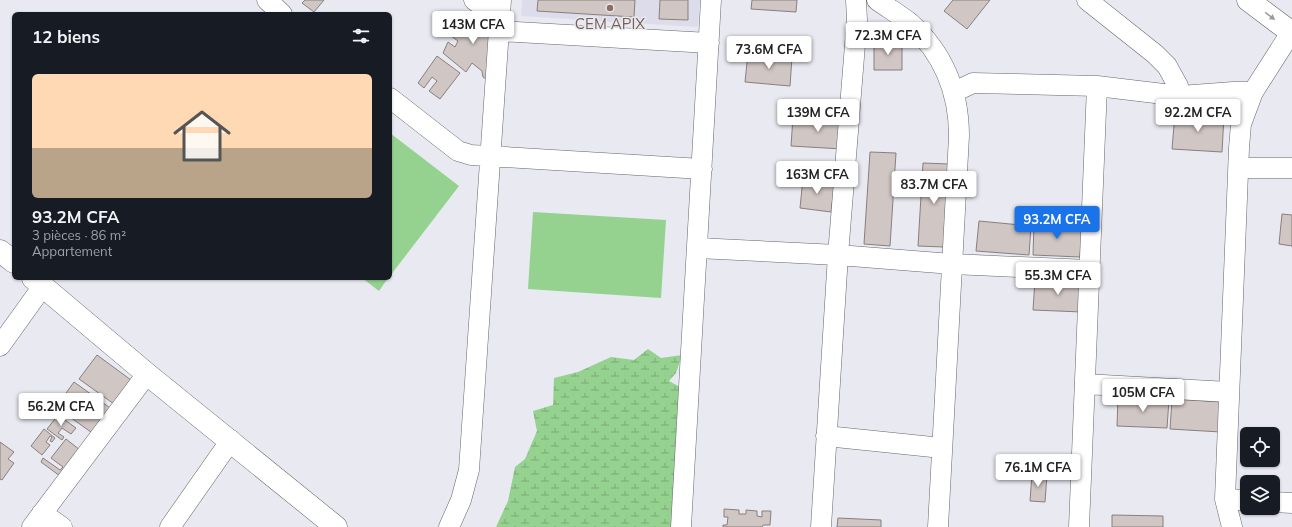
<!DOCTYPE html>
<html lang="fr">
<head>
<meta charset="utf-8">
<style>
	body { margin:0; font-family:Mulish,sans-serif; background:#20242c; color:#f1f3f6; height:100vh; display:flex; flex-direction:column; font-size:15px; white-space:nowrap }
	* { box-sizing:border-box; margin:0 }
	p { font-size:13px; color:#9ea1a6 }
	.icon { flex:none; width:22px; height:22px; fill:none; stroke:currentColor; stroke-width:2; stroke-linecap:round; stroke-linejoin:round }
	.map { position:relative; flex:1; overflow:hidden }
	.side { position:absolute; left:12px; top:12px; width:380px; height:268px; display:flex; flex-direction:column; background:#171b24; border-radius:6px; box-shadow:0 1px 3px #0004 }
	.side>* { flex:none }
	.tools { position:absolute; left:1240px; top:427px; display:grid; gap:8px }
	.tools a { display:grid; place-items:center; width:40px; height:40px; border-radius:6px; background:#171b24; box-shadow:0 1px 3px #0004; font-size:20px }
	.price { position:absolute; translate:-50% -34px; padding:0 9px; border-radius:4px; background:#fff; color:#222; font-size:13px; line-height:26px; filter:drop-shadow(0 1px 2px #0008) }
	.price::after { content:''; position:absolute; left:50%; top:24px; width:12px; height:9px; margin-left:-6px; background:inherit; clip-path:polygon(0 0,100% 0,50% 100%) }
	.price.current { background:#1a73e8; color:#fff }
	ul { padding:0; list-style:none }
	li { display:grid; align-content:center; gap:8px; height:212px; padding:0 20px }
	li span { display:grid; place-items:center; height:124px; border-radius:6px; color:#555 }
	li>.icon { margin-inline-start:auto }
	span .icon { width:72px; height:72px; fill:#fffc; stroke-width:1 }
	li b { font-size:17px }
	h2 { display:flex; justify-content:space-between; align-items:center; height:48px; padding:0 20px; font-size:17px }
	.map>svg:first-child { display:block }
	.built { fill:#dcdceb }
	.wetland { fill:url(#wetland-marsh) }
	.pitch { fill:#95d28f }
	.building { fill:#d0c6c4; stroke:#887f7d }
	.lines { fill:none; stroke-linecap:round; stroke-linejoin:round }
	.minor-casing { stroke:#65656d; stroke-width:21 }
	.primary-casing { stroke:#65656d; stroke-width:23 }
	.minor { stroke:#fff; stroke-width:20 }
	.primary { stroke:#fff; stroke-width:22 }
	.oneway { fill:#9c9c9e }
	.education-dot { fill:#8d6e63; stroke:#e9e9f2; stroke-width:1.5 }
	.labels { text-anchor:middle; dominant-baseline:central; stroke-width:3; stroke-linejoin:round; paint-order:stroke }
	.education-label { font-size:15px; fill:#785e54; stroke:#e9e9f2 }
</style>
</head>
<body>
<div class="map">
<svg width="1292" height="527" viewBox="0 0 1292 527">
	<defs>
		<pattern id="wetland-marsh" width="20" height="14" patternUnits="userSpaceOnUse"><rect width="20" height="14" fill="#95d28f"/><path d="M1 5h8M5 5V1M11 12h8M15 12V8" fill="none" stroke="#7bab76"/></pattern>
	</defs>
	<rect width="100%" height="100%" fill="#e9e9f2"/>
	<path class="built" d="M 522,0 L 700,0 L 698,27 L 521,16 Z"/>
	<path class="wetland" d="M 648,349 L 661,358 L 682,355 L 676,373 L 669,381 L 682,388 L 673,527 L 496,527 L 508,501 L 515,467 L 525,459 L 537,431 L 533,411 L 553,405 L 554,378 L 578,372 L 611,357 L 634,360 Z"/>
	<path class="pitch" d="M 390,133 L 459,186 L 390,276 Z
		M 533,212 L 666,220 L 661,298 L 528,289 Z
		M 362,278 L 388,278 L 379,291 Z"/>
	<path class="building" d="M 305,0 L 324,0 L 314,12 L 302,3 Z
		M 538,0 L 635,0 L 634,17 L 537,11 Z
		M 660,0 L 688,0 L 688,20 L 659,19 Z
		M 752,0 L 797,0 L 796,12 L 751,9 Z
		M 953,0 L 990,0 L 967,29 L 944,11 Z
		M 470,11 L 476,16 L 468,28 L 478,33 L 479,31 L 476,28 L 484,14 L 494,24 L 489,81 L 483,77 L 482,71 L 472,63 L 466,72 L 443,53 L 448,42 L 455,47 L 458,41 L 451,36 Z
		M 874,41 L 902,41 L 902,70 L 874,70 Z
		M 748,53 L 792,57 L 790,86 L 745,82 Z
		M 437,56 L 460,73 L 440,99 L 429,91 L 437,81 L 432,77 L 424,88 L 418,83 Z
		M 1175,113 L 1224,116 L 1222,152 L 1172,149 Z
		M 793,117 L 844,119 L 842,149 L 791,146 Z
		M 870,152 L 896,153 L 890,246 L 864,244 Z
		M 923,163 L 949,164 L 944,247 L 918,246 Z
		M 803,178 L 835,182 L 831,212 L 800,208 Z
		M 1282,214 L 1292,215 L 1292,246 L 1279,244 Z
		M 979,221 L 1031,226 L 1029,255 L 976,251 Z
		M 1034,223 L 1082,226 L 1080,257 L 1033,255 Z
		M 1035,280 L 1084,283 L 1082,312 L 1033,310 Z
		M 97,355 L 131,380 L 114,404 L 79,379 Z
		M 74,382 L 113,410 L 95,435 L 56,407 Z
		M 1118,398 L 1169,400 L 1167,428 L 1117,426 Z
		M 1172,399 L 1222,402 L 1221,432 L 1170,429 Z
		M 58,415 L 76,428 L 71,434 L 62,428 L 58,433 L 64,437 L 62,440 L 47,429 Z
		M 44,429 L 55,438 L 52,442 L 50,441 L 52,437 L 50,436 L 46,442 L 50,445 L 42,455 L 31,446 Z
		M 66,439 L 80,450 L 60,476 L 41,462 L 43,458 L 60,470 L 63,467 L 51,458 Z
		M 0,442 L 14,452 L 8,459 L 14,463 L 2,480 L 0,479 Z
		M 1032,474 L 1047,475 L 1045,502 L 1030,501 Z
		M 724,509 L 739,510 L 739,514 L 746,514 L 746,510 L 757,511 L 757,516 L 762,517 L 762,511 L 771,511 L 770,525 L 763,525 L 762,527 L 723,527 L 723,525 L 727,525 L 728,517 L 724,517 Z
		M 1112,515 L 1163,516 L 1163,527 L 1112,527 Z
		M 838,518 L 881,520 L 881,527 L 837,527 Z"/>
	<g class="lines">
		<defs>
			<path id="minor" d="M 267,0 L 282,14
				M 474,0 L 500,19
				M 877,0 C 888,8 900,15 910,23 C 944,54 959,91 959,136 L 938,527
				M 1087,0 L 1155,54 L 1167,66 L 1178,86 L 1180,96
				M 499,31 L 709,43
				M 954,92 L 973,83 L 1097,86 L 1180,96 L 1233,92 L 1253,92
				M 390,98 L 458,151 L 471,155 L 702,169
				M 1239,168 L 1292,168
				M 697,248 L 838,255 L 952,264 L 1089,270
				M 0,346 L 43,286
				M 1085,384 L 1229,392
				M 826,436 L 942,448
				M 1225,499 L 1247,500
				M 1273,502 L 1292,503
				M 42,513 L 62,527
				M 32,527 L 147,374
				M 170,527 L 231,440
				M 449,527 L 461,500 L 469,470 L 501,0
				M 681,527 L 711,0
				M 821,527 L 838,255 L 857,20 L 856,0
				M 1079,527 L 1097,86
				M 1232,527 L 1225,499 L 1239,148 L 1241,124 L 1253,92 L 1292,31"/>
			<path id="primary" d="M 1248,0 L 1292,33
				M 0,251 L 14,262
				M 33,278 L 147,374 L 336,527"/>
		</defs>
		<use href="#minor" class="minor-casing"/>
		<use href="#primary" class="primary-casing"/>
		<use href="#minor" class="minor"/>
		<use href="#primary" class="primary"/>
	</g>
	<defs><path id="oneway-solid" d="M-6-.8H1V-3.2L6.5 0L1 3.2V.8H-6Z"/></defs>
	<use class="oneway" href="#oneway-solid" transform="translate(1270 16) rotate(37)"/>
	<circle class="education-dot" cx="610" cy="8" r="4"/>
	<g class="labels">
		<g class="education-label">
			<text x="610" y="23">CEM APIX</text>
		</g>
	</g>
</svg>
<div class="tools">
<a><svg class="icon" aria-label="locate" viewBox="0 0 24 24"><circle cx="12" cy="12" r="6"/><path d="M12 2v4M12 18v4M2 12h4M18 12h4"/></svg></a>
<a><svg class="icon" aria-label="layers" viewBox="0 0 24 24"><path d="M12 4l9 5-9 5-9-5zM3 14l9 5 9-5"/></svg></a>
</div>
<b class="price" style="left:473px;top:45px">143M CFA</b>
<b class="price" style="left:888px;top:56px">72.3M CFA</b>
<b class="price" style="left:769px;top:70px">73.6M CFA</b>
<b class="price" style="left:818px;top:133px">139M CFA</b>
<b class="price" style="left:1198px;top:133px">92.2M CFA</b>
<b class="price" style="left:817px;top:195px">163M CFA</b>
<b class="price" style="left:934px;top:205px">83.7M CFA</b>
<b class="price current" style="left:1057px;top:240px">93.2M CFA</b>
<b class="price" style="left:1058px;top:296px">55.3M CFA</b>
<b class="price" style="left:1143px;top:413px">105M CFA</b>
<b class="price" style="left:61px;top:427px">56.2M CFA</b>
<b class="price" style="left:1038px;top:488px">76.1M CFA</b>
<section class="side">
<h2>12 biens<svg class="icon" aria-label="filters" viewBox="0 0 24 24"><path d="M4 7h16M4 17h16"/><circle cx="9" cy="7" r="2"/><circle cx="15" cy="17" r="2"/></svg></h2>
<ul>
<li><span style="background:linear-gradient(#ffd9b3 60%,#b9a48a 0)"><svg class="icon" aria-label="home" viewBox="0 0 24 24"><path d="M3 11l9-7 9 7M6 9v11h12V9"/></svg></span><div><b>93.2M CFA</b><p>3 pièces · 86 m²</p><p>Appartement</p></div></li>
</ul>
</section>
</div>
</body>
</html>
